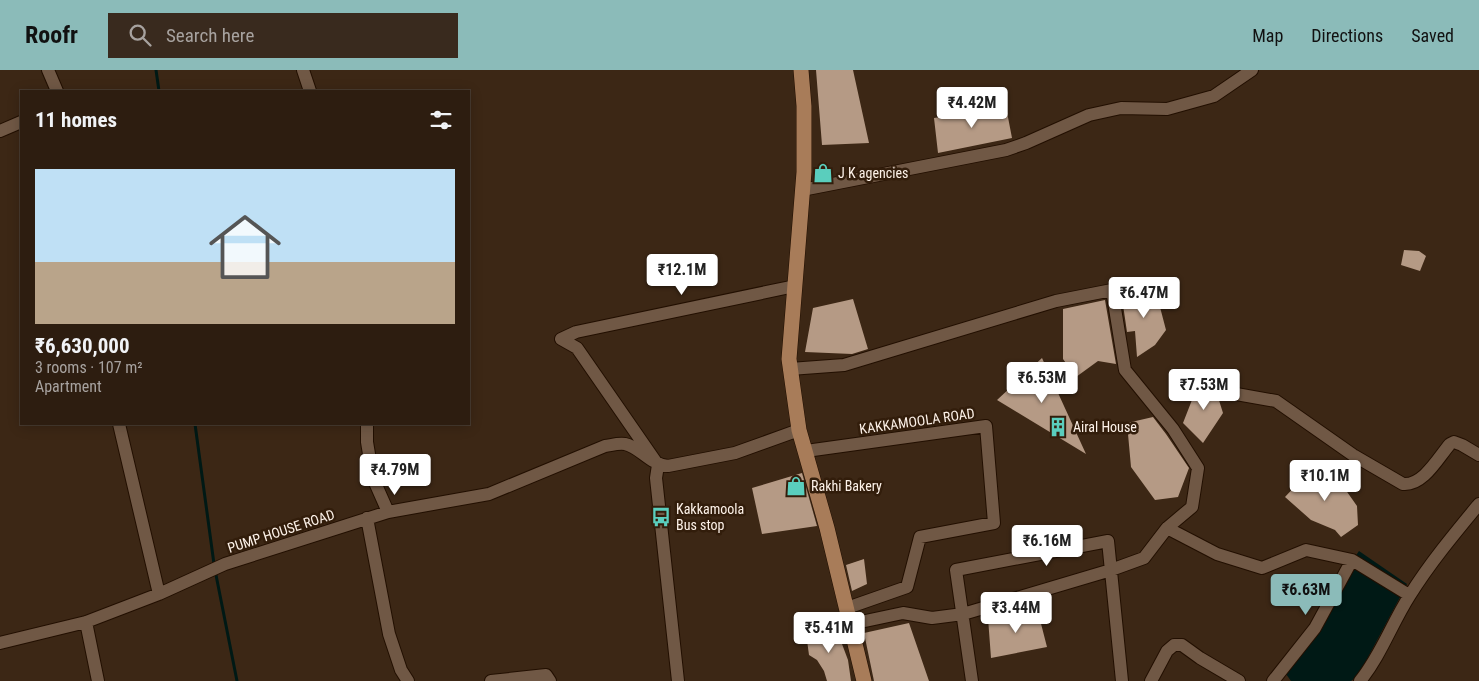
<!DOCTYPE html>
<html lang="en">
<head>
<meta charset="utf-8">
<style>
	body { margin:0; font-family:"Roboto Condensed",sans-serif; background:#392a1e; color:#f1f3f6; height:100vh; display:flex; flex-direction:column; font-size:19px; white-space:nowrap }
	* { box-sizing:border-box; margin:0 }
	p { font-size:16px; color:#a7a29f }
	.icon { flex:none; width:28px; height:28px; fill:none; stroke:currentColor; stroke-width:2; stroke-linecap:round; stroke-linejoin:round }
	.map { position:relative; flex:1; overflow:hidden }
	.panel { position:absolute; left:20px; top:20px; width:450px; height:335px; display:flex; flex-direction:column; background:#2d1d10; border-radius:0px; box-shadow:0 2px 12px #0003,0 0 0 1px #483b30 }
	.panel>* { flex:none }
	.price { position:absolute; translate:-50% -42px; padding:0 11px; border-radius:5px; background:#fff; color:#222; font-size:16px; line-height:32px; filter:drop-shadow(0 1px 2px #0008) }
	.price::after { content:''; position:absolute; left:50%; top:30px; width:15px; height:11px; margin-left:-8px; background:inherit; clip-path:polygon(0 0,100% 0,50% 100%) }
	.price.selected { background:#8bbbb9; color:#111 }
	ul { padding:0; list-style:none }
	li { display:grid; align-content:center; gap:10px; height:265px; padding:0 15px }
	li span { display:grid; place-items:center; height:155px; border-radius:0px; color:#555 }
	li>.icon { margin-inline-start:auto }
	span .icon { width:90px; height:90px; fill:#fffc; stroke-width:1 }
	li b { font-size:21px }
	h2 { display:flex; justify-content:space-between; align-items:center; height:60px; padding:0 15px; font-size:21px }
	header { display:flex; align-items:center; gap:30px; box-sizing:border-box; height:70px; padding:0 25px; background:#8bbbb9; color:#111 }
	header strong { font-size:24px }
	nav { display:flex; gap:28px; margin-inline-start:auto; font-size:18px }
	.search { width:350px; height:45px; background:#392a1e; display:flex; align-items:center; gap:12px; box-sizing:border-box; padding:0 18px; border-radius:0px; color:#a7a29f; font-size:19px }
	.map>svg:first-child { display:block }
	.water { fill:#001915 }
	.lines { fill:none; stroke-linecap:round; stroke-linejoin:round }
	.stream { stroke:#001915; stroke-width:3 }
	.building { fill:#b59a85 }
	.minor-casing { stroke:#220f01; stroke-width:14 }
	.major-casing { stroke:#220f01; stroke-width:16 }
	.minor { stroke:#705845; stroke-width:12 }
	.major { stroke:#a87c59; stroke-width:15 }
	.labels { text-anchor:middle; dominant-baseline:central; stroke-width:5; stroke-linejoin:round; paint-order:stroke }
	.poi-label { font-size:14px; fill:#fdf2e9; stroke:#321d0b; text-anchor:start }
	.street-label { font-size:14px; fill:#fdf2e9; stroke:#321d0b }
</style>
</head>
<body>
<header>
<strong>Roofr</strong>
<div class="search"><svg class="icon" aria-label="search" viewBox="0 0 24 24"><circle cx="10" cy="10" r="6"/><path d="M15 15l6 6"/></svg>Search here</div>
<nav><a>Map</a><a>Directions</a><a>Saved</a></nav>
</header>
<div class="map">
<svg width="1479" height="611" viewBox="0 0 1479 611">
	<rect width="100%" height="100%" fill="#3c2715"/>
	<path class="water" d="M 1359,481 L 1407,514 L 1358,606 L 1351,611 L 1291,611 L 1281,597 Z"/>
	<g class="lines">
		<path class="stream" d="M 156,0 L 159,21
			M 195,354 L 214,494
			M 216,505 L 237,611"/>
	</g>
	<path class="building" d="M 816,0 L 853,0 L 869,73 L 822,75 Z
		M 1006,37 L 1012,68 L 938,83 L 934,48 Z
		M 1404,180 L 1419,181 L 1426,186 L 1420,201 L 1401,195 Z
		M 1155,218 L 1166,260 L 1155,275 L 1137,287 L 1135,261 L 1127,262 L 1122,228 Z
		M 853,229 L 868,279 L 852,284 L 805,282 L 813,238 Z
		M 1105,230 L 1116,294 L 1098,291 L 1076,307 L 1063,289 L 1063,239 Z
		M 1042,288 L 1086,384 L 997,330 Z
		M 1199,312 L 1217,316 L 1217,324 L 1223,343 L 1203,373 L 1183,353 Z
		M 1153,347 L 1166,364 L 1189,398 L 1178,427 L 1155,430 L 1131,397 L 1127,353 Z
		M 1313,397 L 1338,409 L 1357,436 L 1358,455 L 1341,467 L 1335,460 L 1311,450 L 1285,427 Z
		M 802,403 L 817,456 L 762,464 L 752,418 Z
		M 864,489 L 867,514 L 852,521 L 846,495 Z
		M 1038,542 L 1047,577 L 991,588 L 988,548 Z
		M 909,553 L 929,611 L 874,611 L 864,563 Z
		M 836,558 L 848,590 L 851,611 L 827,611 L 824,601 L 817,590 L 809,585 L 806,563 Z"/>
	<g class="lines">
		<defs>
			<path id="minor" d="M 48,0 L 57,21
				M 303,0 L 310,21
				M 0,61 L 21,52
				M 802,120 L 1006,80 L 1026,73 L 1089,45 L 1121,38 L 1167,39 L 1214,26 L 1252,0
				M 790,299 L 844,295 L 1056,231 L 1112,220 L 1125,300 L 1173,359 L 1198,398 L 1192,437 L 1167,458 L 1144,488 L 1111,500 L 963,544 L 932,548 L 903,543 L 851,554
				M 1225,322 L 1276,331 L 1353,385 L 1403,414 C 1423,416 1438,388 1450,374 L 1454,372 L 1462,375 L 1479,385
				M 119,354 L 159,524
				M 367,354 L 367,372 L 373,408 L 388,442
				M 806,381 L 986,356 L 994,453 L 920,467 L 907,517 L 847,538
				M 367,448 L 389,564 L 401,600 L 408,611
				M 1167,458 L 1217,484 L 1262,498 L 1306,480 L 1352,490 L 1409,525
				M 86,552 L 98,611
				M 0,573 L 86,552 L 159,524 L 225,494 L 388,442 L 489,424 L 605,376 C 612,375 618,373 625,374 C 640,377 649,394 668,396 L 735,383 L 799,360
				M 491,611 L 546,605 L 550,611
				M 678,611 L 656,408 L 658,395 L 577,278 L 561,269 L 576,262 L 795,216
				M 972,611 L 956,500 L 1108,471 L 1122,611
				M 1151,611 L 1167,581 L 1174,575 L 1182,575 L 1200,588 L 1239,611
				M 1273,611 L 1315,558 L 1352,490
				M 1360,611 C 1381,585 1392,553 1410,525 C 1430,493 1455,463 1479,434"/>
			<path id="major" d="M 801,0 L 804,36 L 804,102 L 789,289 L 799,360 L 827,458 L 864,611"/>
		</defs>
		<use href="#minor" class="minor-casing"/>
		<use href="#major" class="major-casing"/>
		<use href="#minor" class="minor"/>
		<use href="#major" class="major"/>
	</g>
	<defs>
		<symbol id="shop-bare" viewBox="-9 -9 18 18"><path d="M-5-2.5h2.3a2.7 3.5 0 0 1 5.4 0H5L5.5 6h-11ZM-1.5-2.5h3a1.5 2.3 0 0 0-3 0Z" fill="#5acebd" stroke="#321d0b" stroke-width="2.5" paint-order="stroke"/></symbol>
		<symbol id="building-bare" viewBox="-9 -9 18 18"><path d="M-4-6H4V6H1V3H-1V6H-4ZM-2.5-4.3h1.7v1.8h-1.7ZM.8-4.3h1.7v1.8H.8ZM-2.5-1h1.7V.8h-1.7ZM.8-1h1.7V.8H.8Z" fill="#5acebd" stroke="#321d0b" stroke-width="2.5" paint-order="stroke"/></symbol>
		<symbol id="bus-bare" viewBox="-9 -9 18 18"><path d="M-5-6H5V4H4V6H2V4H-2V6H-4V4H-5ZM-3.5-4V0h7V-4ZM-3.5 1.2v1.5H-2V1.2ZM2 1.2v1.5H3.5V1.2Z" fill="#5acebd" stroke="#321d0b" stroke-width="2.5" paint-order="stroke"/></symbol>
	</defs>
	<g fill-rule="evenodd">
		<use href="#shop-bare" x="809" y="89" width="28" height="28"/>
		<use href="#building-bare" x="1044" y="343" width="28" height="28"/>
		<use href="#shop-bare" x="782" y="402" width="28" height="28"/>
		<use href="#bus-bare" x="647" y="433" width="28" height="28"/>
	</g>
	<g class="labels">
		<g class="poi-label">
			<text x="838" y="103">J K agencies</text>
			<text x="1073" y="357">Airal House</text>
			<text x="811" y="416">Rakhi Bakery</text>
			<text x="676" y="439">Kakkamoola<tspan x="676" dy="16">Bus stop</tspan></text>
		</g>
		<g class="street-label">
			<text transform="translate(917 351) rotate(-8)">KAKKAMOOLA ROAD</text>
			<text transform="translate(281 461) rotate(-18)">PUMP HOUSE ROAD</text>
		</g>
	</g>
</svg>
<b class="price" style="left:972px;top:59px">₹4.42M</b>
<b class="price" style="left:682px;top:226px">₹12.1M</b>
<b class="price" style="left:1144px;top:249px">₹6.47M</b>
<b class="price" style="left:1042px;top:334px">₹6.53M</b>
<b class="price" style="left:1204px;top:341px">₹7.53M</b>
<b class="price" style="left:395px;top:426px">₹4.79M</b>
<b class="price" style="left:1325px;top:432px">₹10.1M</b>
<b class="price" style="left:1047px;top:497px">₹6.16M</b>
<b class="price selected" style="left:1306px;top:546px">₹6.63M</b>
<b class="price" style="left:1016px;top:564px">₹3.44M</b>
<b class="price" style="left:829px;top:584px">₹5.41M</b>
<section class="panel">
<h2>11 homes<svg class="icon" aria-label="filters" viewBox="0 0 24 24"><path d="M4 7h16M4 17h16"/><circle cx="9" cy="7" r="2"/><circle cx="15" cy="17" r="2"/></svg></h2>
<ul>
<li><span style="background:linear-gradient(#bfe0f5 60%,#b9a48a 0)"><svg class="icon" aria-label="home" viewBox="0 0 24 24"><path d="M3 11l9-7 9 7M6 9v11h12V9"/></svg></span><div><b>₹6,630,000</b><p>3 rooms · 107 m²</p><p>Apartment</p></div></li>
</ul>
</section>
</div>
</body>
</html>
